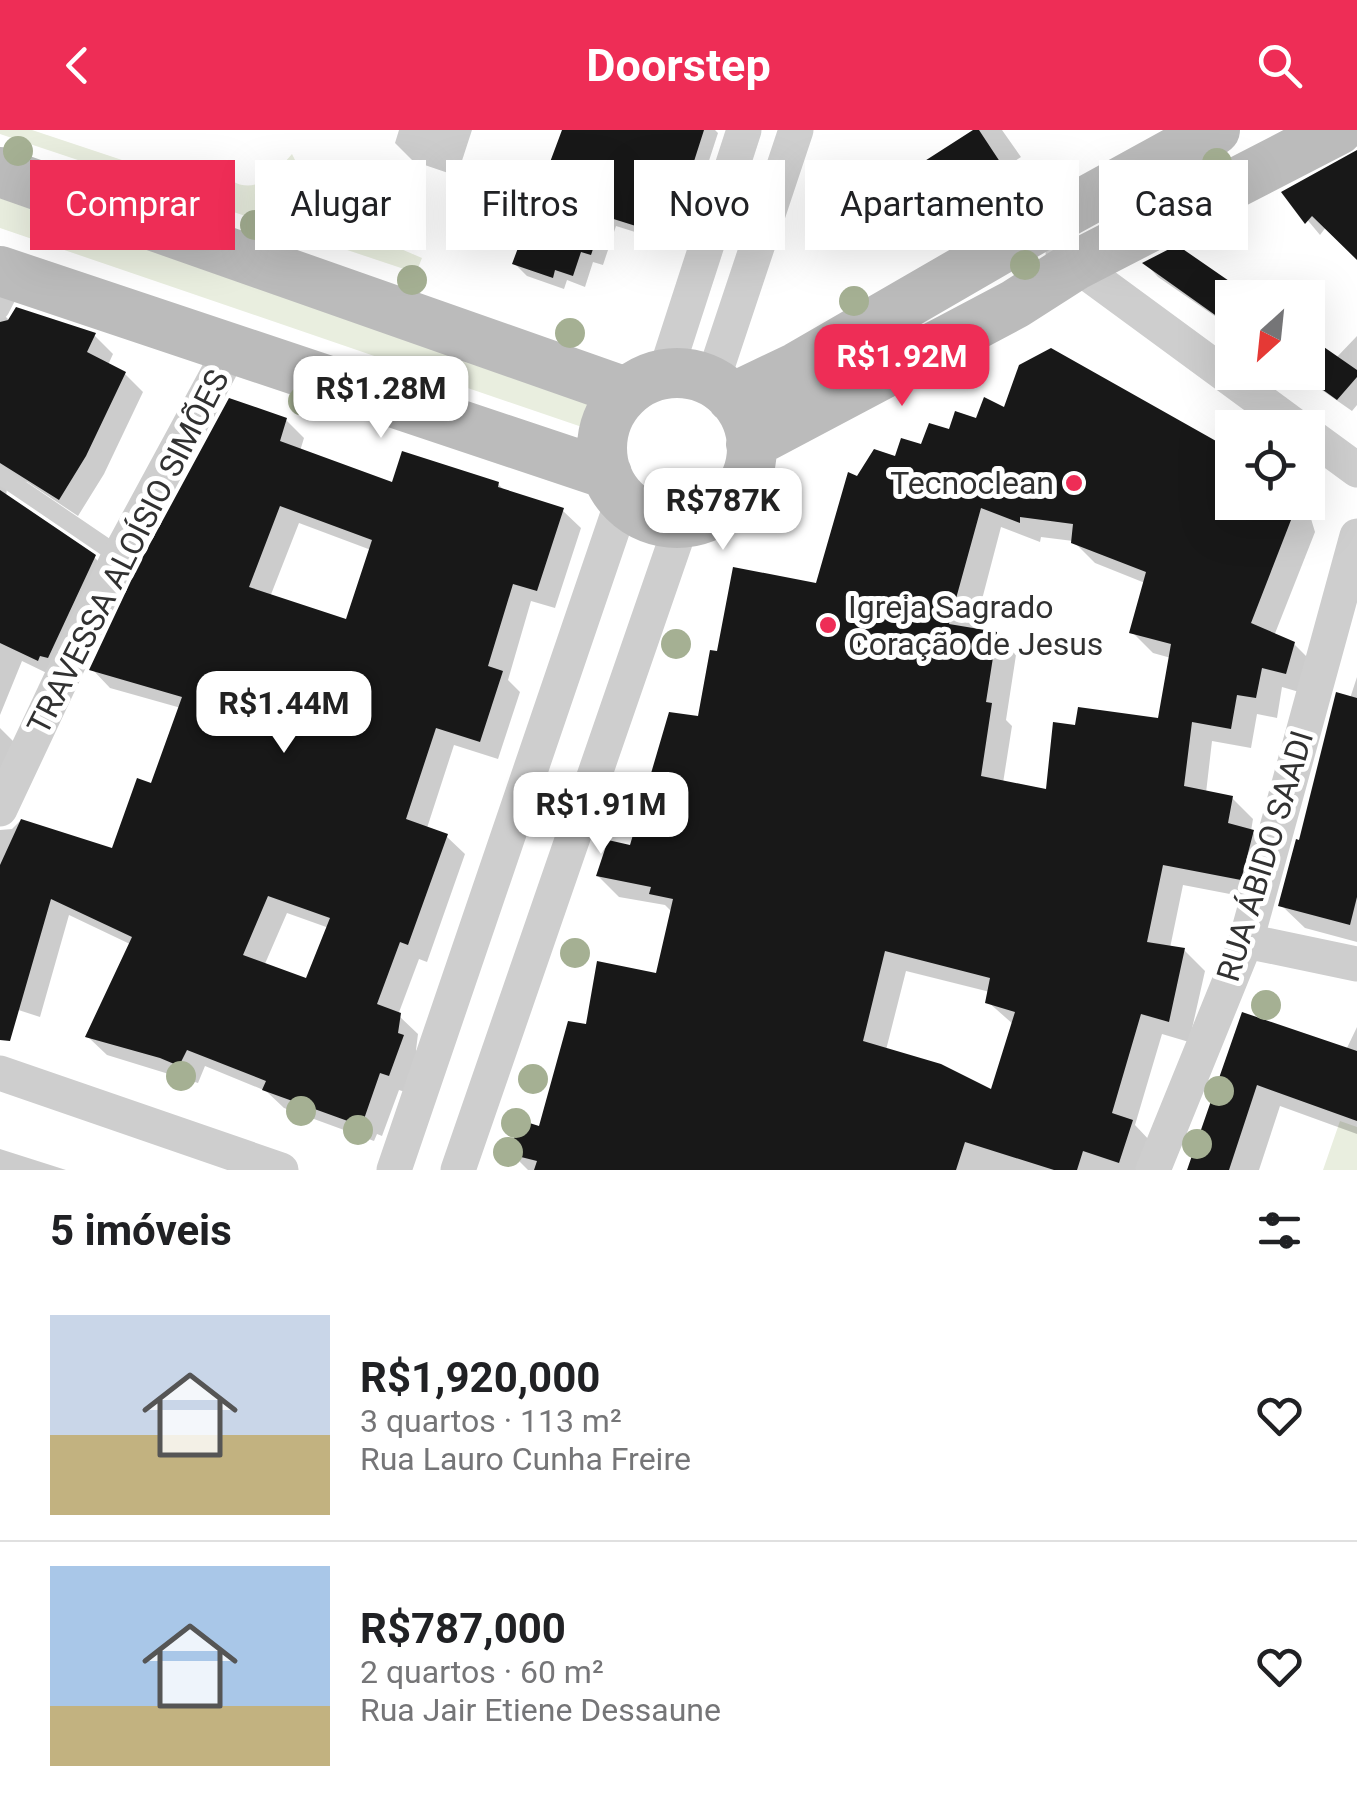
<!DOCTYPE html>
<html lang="pt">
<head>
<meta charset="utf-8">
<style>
	body { margin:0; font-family:Roboto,sans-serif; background:#f2f2f2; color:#202124; height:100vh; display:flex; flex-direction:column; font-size:38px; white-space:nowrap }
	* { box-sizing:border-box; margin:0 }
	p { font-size:32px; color:#757577 }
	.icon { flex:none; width:55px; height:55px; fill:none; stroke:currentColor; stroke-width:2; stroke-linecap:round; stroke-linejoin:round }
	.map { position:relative; height:1040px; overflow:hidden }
	.details { display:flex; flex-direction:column; background:#fff; flex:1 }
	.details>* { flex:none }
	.top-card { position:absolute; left:30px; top:30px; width:1298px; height:90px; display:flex; gap:20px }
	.needle { width:65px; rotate:207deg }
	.buttons { position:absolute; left:1215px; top:150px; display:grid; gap:20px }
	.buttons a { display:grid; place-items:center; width:110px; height:110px; border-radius:0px; background:#fff; box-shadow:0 10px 40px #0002; font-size:50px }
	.price { position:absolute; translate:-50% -85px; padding:0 22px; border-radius:20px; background:#fff; color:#222; font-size:32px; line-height:65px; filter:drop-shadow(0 2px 5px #0008) }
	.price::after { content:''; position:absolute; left:50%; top:60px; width:30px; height:22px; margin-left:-15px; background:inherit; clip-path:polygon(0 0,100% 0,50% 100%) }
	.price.selected { background:#ee2d56; color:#fff }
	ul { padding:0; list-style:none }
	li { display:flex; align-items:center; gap:30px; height:250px; padding:0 50px }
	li+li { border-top:2px solid #e0e0e0 }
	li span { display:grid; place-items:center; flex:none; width:280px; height:200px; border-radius:0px; color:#555 }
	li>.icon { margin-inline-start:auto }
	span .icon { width:120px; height:120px; fill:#fffc; stroke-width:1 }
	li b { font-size:42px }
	h2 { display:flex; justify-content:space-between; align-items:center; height:120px; padding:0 50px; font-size:42px }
	.pill { padding:0 35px; border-radius:0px; background:#fff; box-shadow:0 10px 40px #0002; font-size:35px; line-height:90px }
	.pill.selected { background:#ee2d56; color:#fff }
	header { display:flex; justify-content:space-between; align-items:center; height:130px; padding:0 50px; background:#ee2d56; color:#fff; font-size:45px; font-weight:700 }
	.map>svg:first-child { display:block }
	.green { fill:#e9eedf }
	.shadow { fill:#0003; fill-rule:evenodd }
	.building { fill:#181818; fill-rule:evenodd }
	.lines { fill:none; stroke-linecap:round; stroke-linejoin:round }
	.lane { stroke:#cecece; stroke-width:18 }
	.street { stroke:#cecece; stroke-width:35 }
	.secondary { stroke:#bbb; stroke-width:50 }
	.tree { fill:#a5b093 }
	.poi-dot { fill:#ee2d56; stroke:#fff; stroke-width:4 }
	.labels { text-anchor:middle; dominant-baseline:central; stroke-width:10; stroke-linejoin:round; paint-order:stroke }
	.poi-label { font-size:32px; fill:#313131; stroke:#fff; text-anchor:end }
	.street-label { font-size:32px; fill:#313131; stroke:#fff }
</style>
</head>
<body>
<header><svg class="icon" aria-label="back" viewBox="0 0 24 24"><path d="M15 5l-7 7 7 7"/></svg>Doorstep<svg class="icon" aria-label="search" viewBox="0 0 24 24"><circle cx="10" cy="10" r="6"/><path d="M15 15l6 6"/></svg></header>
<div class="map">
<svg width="1357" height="1040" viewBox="0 0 1357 1040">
	<rect width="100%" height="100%" fill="#fff"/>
	<path class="green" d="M 0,0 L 32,0 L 197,55 L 205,33 C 215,38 222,46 232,51 C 257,66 277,41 292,24 L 295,30 L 279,83 L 392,120 L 394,116 L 422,128 L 416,143 L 0,4 Z
		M 0,62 L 593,264 L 582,297 L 0,98 Z
		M 1340,991 L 1357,997 L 1357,1040 L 1323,1040 Z"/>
	<path class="shadow" d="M 399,0 L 472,0 L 457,46 L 413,31 L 395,13 Z
		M 564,0 L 715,0 L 718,3 L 691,86 L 660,79 L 651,107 L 616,96 L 603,135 L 593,132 L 585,157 L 567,150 L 564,159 L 527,146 L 515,134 Z
		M 977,0 L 1002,0 L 1021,27 L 1007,36 L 1017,52 L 934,106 L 925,97 Z
		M 1357,24 L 1357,127 L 1326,97 L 1320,105 L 1285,63 Z
		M 1177,118 L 1248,168 L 1232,168 L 1232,198 L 1158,147 L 1146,134 Z
		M 17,180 L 95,206 L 113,224 L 108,235 L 125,244 L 143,262 L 104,344 L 78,386 L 27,352 L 15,351 L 7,358 L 6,367 L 94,427 L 113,446 L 57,548 L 22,531 L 0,585 L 0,181 L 10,191 Z
		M 1357,206 L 1357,275 L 1352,281 L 1296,242 L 1308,242 L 1308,209 L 1336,228 Z
		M 1051,221 L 1232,323 L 1232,372 L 1306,372 L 1315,402 L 1274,506 L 1294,514 L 1315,535 L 1306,564 L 1282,557 L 1277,588 L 1257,584 L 1251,618 L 1212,611 L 1206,663 L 1232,668 L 1253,689 L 1251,701 L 1274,723 L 1261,770 L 1183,755 L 1170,818 L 1184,820 L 1205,841 L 1189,912 L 1162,904 L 1135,995 L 1152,1013 L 1143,1040 L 528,1040 L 511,1023 L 541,999 L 588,897 L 658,846 L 673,783 L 665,775 L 619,767 L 598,746 L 631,718 L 700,589 L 719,524 L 818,456 L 858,349 L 951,302 L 1005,280 ZM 1001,397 L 1040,412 L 1041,407 L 1073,411 L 1095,433 L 1145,453 L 1132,502 L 1153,523 L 1171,528 L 1160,590 L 1048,662 L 1003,653 L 1012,596 L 1006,590 L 1016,525 L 995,504 L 974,500 ZM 906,841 L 990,862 L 988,872 L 1014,895 L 993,963 L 886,920 Z
		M 286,290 L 304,308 L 300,321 L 394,355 L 498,354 L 506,362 L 562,380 L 581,398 L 555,478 L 531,471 L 508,550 L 520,562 L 498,629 L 454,615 L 427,698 L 446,706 L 465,724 L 427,832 L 419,829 L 398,885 L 418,904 L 416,920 L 421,925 L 408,963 L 399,960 L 382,1006 L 377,1004 L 374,1011 L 284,978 L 266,961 L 205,936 L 198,953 L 107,925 L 88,907 L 132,815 L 69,785 L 40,887 L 0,874 L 0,700 L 12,699 L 20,691 L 113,721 L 153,656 L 181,578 L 110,558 L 92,539 ZM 299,393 L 371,420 L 347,492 L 270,467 ZM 287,783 L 329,798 L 307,851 L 264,836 Z
		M 1357,547 L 1357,812 L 1305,798 L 1282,776 Z
		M 0,598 L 14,612 L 0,645 Z
		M 1243,885 L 1346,920 L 1357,897 L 1357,1004 L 1280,976 L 1259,1040 L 1190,1040 Z
		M 0,1019 L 66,1040 L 0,1040 Z"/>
	<path class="building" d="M 562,0 L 704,0 L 680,75 L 648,68 L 639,97 L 604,86 L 591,125 L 581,122 L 573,146 L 555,140 L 553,148 L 512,134 Z
		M 973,0 L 979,0 L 1008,44 L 923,99 L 892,52 Z
		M 1357,20 L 1357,130 L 1312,86 L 1305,94 L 1281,62 Z
		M 1177,115 L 1232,153 L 1232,197 L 1142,133 Z
		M 16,177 L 96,203 L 87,222 L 126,242 L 86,326 L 59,370 L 0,333 L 0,192 L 8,190 Z
		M 1308,206 L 1357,240 L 1357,247 L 1337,270 L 1308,249 Z
		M 1051,218 L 1232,320 L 1232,372 L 1298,372 L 1251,493 L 1295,512 L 1286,544 L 1262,538 L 1256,568 L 1237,565 L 1231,599 L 1192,592 L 1184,656 L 1233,666 L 1228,693 L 1254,700 L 1241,750 L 1163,735 L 1147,812 L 1185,818 L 1169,892 L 1141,884 L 1112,983 L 1133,990 L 1119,1033 L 1083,1021 L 1077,1040 L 1054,1040 L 965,1012 L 956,1040 L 534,1040 L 537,1031 L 509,1024 L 520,990 L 539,996 L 568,891 L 586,894 L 597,831 L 656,843 L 673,769 L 649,764 L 651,757 L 596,746 L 608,710 L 630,715 L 669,582 L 698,586 L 710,520 L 717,521 L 733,437 L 816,453 L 848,342 L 857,346 L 874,319 L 895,326 L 901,308 L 921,314 L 929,293 L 949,299 L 955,281 L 976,288 L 984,267 L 1004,277 L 1019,235 ZM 981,378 L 1020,393 L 1020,387 L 1073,394 L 1071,413 L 1146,442 L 1129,503 L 1171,514 L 1158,588 L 1078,577 L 1075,595 L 1053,592 L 1046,659 L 981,646 L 992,573 L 986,572 L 997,502 L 949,494 ZM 885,821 L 990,848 L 985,873 L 1015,882 L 991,959 L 941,934 L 863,911 Z
		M 229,268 L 287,288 L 280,311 L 392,352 L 402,321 L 499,352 L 498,357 L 564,378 L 537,461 L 513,454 L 488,536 L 503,541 L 480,612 L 436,598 L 406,689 L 448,704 L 408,815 L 400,812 L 377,874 L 401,883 L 398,903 L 404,905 L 389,946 L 380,943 L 364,989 L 359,987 L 356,994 L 262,960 L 266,951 L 187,920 L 179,936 L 160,928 L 85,907 L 132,807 L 51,769 L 10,911 L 0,910 L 0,735 L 21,689 L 112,718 L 137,648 L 151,653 L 182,567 L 89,540 L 138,436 ZM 280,376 L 372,410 L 346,489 L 249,457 ZM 268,766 L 330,788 L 306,848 L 243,825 Z
		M 0,360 L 96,425 L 48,528 L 40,526 L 38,531 L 0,513 Z
		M 1336,562 L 1357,568 L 1357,767 L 1350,795 L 1278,776 L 1296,709 L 1299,710 Z
		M 1242,882 L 1357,921 L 1357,991 L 1257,955 L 1229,1040 L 1187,1040 Z"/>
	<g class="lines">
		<path class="lane" d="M 0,180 L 15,151
			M 0,345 L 119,426"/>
		<path class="street" d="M 1063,122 L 1076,135 L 1298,298
			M 665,244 L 744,0
			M 712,252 L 796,0
			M 1308,304 L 1357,340
			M 0,679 L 119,426 L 231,219
			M 1246,811 L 1357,834
			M 0,943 L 281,1040
			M 394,1040 L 623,369
			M 458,1040 L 682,392
			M 1153,1040 L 1246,811 L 1357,406"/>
		<path class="secondary" d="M 0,42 L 626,262
			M 0,141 L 607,344
			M602 318a75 75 0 1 1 150 0a75 75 0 1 1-150 0Z
			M 732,268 L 797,237 L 1039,97 L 1215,0
			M 751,314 L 1015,174 L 1076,135 L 1338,0"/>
	</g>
	<g class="tree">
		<circle cx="18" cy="21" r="15"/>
		<circle cx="1217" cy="33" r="15"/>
		<circle cx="89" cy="46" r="15"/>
		<circle cx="1171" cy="56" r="15"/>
		<circle cx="127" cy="58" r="15"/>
		<circle cx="180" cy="75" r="15"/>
		<circle cx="255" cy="95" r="15"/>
		<circle cx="1025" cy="135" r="15"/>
		<circle cx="412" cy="150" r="15"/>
		<circle cx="854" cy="171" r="15"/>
		<circle cx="570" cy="203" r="15"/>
		<circle cx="303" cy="271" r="15"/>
		<circle cx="676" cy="514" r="15"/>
		<circle cx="575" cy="823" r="15"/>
		<circle cx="1266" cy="875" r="15"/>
		<circle cx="181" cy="946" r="15"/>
		<circle cx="533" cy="949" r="15"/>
		<circle cx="1219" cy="961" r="15"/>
		<circle cx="301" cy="981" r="15"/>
		<circle cx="516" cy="993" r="15"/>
		<circle cx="358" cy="1000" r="15"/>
		<circle cx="1197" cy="1014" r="15"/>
		<circle cx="508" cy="1022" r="15"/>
	</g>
	<g class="poi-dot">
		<circle cx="1074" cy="353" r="10"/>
		<circle cx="828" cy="495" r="10"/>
	</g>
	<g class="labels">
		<g class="poi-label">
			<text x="1054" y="353">Tecnoclean</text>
			<text x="848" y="477" text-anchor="start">Igreja Sagrado<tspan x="848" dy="37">Coração de Jesus</tspan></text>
		</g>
		<g class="street-label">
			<text transform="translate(128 422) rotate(-63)">TRAVESSA ALOÍSIO SIMÕES</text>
			<text transform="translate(1265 726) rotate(-73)">RUA ÁBIDO SAADI</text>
		</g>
	</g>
</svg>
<div class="buttons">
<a><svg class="needle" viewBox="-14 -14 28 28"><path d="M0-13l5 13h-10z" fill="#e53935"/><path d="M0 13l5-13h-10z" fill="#757577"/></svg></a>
<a><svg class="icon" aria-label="locate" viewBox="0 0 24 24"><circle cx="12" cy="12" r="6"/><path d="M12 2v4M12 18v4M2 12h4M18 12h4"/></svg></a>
</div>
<b class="price selected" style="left:902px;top:279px">R$1.92M</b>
<b class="price" style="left:381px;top:311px">R$1.28M</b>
<b class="price" style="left:723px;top:423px">R$787K</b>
<b class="price" style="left:284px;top:626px">R$1.44M</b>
<b class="price" style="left:601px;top:727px">R$1.91M</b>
<div class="top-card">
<a class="pill selected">Comprar</a>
<a class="pill">Alugar</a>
<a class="pill">Filtros</a>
<a class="pill">Novo</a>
<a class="pill">Apartamento</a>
<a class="pill">Casa</a>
</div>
</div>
<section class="details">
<h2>5 imóveis<svg class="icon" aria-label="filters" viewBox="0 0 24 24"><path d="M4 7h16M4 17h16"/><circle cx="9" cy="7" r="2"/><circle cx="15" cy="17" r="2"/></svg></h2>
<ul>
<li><span style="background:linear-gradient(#c9d6e8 60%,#c2b280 0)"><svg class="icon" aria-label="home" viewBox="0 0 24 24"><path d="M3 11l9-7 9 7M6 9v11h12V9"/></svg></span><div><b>R$1,920,000</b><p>3 quartos · 113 m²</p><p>Rua Lauro Cunha Freire</p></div><svg class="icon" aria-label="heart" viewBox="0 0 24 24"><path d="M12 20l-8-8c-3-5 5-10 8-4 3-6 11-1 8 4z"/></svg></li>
<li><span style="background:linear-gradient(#a9c7e8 70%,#c2b280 0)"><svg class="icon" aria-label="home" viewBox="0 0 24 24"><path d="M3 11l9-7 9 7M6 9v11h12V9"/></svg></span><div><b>R$787,000</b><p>2 quartos · 60 m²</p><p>Rua Jair Etiene Dessaune</p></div><svg class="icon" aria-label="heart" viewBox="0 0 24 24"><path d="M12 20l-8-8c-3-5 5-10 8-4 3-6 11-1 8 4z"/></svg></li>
</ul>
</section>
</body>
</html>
